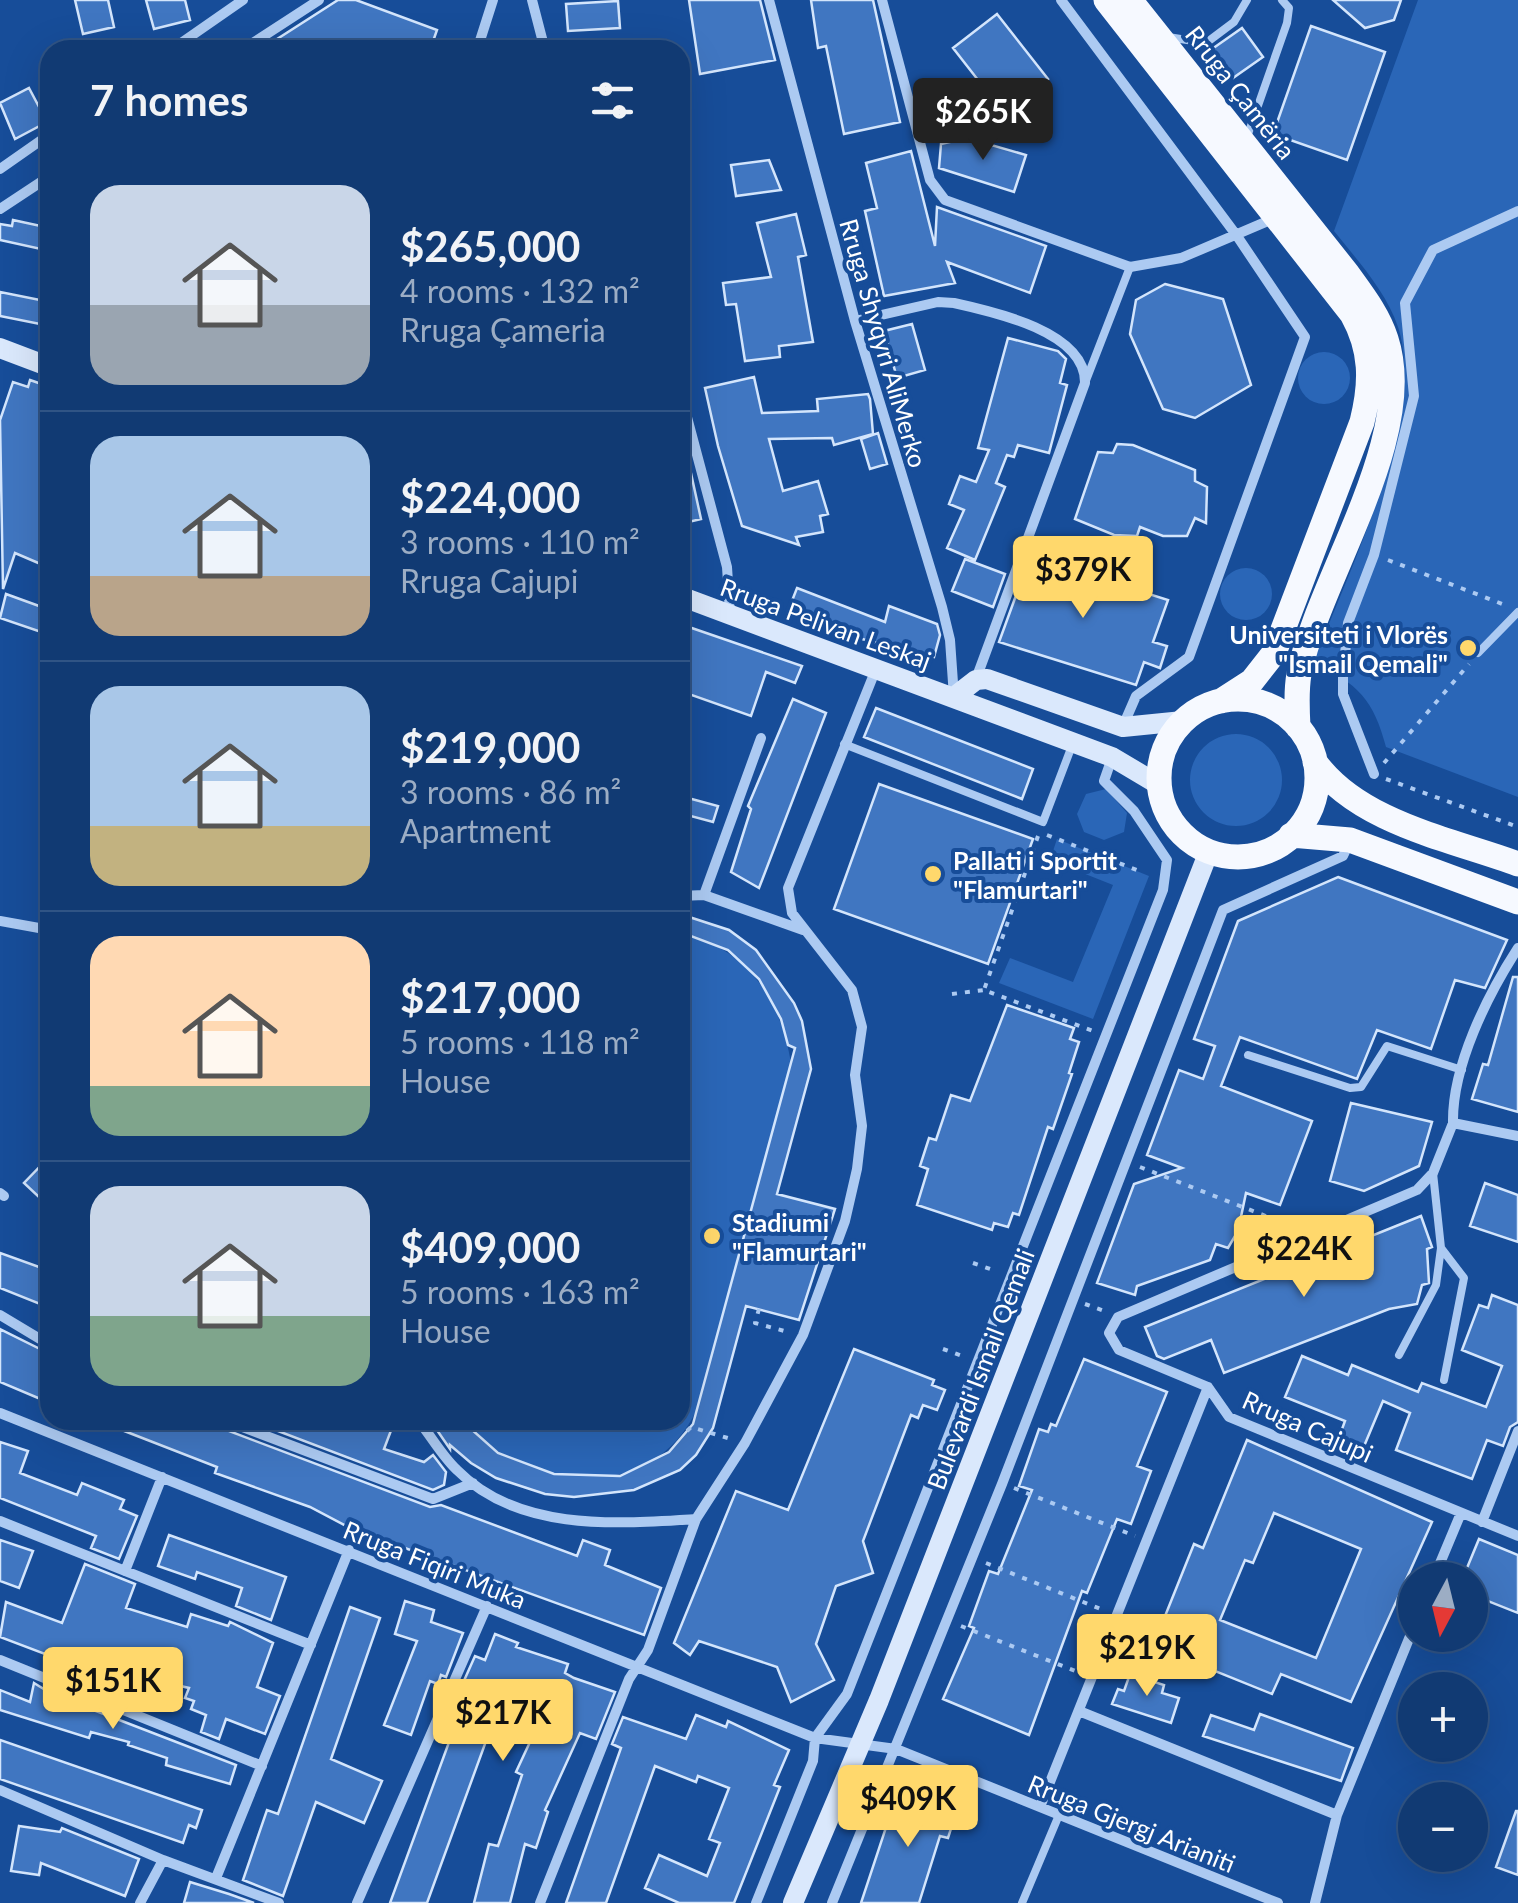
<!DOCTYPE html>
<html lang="en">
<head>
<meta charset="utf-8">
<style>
	body { margin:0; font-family:Lato,sans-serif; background:#1a4178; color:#f1f3f6; height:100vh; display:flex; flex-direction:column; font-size:38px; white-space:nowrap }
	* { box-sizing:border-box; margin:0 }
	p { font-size:32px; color:#9cadc4 }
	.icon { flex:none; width:55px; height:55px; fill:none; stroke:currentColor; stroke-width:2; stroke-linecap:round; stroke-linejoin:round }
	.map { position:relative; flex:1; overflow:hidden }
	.side { position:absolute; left:40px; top:40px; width:650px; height:1390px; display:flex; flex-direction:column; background:#113a73; border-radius:30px; box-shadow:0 10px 40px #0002,0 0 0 2px #305485 }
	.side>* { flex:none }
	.needle { width:65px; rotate:187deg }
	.controls { position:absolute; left:1398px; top:1562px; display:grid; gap:20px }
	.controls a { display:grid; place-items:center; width:90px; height:90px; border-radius:50%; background:#113a73; box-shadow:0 10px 40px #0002,0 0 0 2px #305485; font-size:50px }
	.price { position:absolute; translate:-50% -85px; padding:0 22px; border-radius:10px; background:#ffd86c; color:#111; font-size:32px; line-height:65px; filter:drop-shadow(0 2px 5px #0008) }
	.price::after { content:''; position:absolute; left:50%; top:60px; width:30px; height:22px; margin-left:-15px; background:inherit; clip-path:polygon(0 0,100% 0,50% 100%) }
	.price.selected { background:#222; color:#fff }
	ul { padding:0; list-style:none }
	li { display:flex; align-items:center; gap:30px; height:250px; padding:0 50px }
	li+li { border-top:2px solid #305485 }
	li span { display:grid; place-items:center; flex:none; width:280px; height:200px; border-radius:30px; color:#555 }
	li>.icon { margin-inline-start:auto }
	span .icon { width:120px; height:120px; fill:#fffc; stroke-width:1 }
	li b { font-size:42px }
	h2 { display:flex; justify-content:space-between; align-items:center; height:120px; padding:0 50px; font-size:42px }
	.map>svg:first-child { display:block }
	.green { fill:#2a66b7 }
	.building { fill:#4076c1; stroke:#d3e5fc; stroke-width:2.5; fill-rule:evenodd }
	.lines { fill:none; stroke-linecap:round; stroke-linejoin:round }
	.path { stroke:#accaf2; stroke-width:4; stroke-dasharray:5 8; stroke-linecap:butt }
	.lane { stroke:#accaf2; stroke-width:8 }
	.street { stroke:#accaf2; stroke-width:10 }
	.secondary { stroke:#dae8fc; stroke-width:20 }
	.primary { stroke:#f6f9ff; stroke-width:25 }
	.poi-dot { fill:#ffd86c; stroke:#174d99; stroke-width:4 }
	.labels { text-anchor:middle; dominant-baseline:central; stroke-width:8; stroke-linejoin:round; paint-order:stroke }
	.street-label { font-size:25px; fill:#fff; stroke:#174d99 }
	.poi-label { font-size:25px; font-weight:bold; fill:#fff; stroke:#174d99; text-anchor:start }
</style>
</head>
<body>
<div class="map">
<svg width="1518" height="1903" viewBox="0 0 1518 1903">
	<rect width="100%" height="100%" fill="#174d99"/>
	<path class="green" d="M 1418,0 L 1518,0 L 1518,797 L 1386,747 C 1374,701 1358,682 1313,664 C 1345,579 1427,414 1398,327 C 1386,291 1357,260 1334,231 Z
		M1298 378a26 26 0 1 1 52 0a26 26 0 1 1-52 0Z
		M1220 594a26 26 0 1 1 52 0a26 26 0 1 1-52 0Z
		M1190 780a46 46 0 1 1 92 0a46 46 0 1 1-92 0Z
		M 1106,789 L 1127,813 L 1124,832 L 1104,840 L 1084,832 L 1077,814 L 1086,794 Z
		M 1057,839 L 1149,876 L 1093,1019 L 999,983 L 1010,958 L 1073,982 L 1113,885 L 1050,860 Z
		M 680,932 C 747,949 780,997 791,1063 L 697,1409 C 652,1507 523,1491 461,1420 L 680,1420 Z"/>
	<path class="building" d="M 75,0 L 108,0 L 114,27 L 83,34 Z
		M 146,0 L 185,0 L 190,20 L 154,29 Z
		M 338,0 L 356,0 L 437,30 L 430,50 L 260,50 Z
		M 689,0 L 760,0 L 775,60 L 700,74 Z
		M 811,0 L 873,0 L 900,122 L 844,134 L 826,46 L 818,48 Z
		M 1333,0 L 1401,0 L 1394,20 L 1365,28 Z
		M 618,1 L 620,28 L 568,31 L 566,4 Z
		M 997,14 L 1048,79 L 1034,90 L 1038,95 L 1014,114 L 1011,101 L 996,103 L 953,48 Z
		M 1311,26 L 1385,52 L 1347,160 L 1273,134 Z
		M 1242,28 L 1263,57 L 1233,78 L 1212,49 Z
		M 29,88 L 47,122 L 15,139 L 0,103 Z
		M 967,138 L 1026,155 L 1014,192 L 939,168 L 941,144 Z
		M 911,151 L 935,246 L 937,207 L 1046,246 L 1030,293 L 947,262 L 955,283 L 884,296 L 865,211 L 877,208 L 866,163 Z
		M 769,160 L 781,190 L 736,196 L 731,165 Z
		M 796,214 L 806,255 L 798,257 L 813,342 L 779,346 L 780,357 L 745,361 L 736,304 L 726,305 L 723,283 L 771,277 L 757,223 Z
		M 13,220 L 50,228 L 50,251 L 0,240 L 0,224 L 12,226 Z
		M 1165,284 L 1223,299 L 1251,385 L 1195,418 L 1163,409 L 1130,334 L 1136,300 Z
		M 0,292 L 50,302 L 50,326 L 0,316 Z
		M 912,324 L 925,370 L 897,378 L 884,331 Z
		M 1008,338 L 1058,351 L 1066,359 L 1060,383 L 1067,385 L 1049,453 L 1018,445 L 1014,457 L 1007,455 L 996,483 L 1005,487 L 975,560 L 947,548 L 964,510 L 949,504 L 960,476 L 976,482 L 989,450 L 978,448 Z
		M 754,377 L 762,413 L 818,411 L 817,399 L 868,394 L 870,399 L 873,434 L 834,445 L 832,438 L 769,439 L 783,491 L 818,481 L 828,514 L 820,516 L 823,532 L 796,537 L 799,545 L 742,526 L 718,446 L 705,388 Z
		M 30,380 L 50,387 L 50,568 L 15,553 L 3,589 L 0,420 L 13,382 L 28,387 Z
		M 878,433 L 887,464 L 870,469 L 861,439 Z
		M 1117,444 L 1133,445 L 1195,470 L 1195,481 L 1207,487 L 1206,523 L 1195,518 L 1187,536 L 1163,536 L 1140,527 L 1137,536 L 1114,535 L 1075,519 L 1098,452 L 1113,453 Z
		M 687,455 L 701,519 L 680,524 L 680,456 Z
		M 1037,538 L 1065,547 L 1056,575 L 1126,598 L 1130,588 L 1168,600 L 1153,642 L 1167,646 L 1160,668 L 1144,662 L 1136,685 L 999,642 Z
		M 965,559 L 1005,574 L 993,607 L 952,591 Z
		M 797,588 L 885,622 L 889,606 L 937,624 L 940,635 L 934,657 L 862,639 L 788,611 Z
		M 6,594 L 50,610 L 50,635 L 0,618 Z
		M 683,625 L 802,666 L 795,683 L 766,672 L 751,716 L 680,691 Z
		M 793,699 L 826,713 L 759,888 L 731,872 L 751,809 L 748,806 Z
		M 876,708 L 1033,769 L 1022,799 L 864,737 Z
		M 879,784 L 1033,839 L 988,964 L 834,909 Z
		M 688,798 L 718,806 L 713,822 L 683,814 Z
		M 1338,877 L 1507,940 L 1485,988 L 1455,980 L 1431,1049 L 1377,1030 L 1357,1079 L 1240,1037 L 1221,1086 L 1312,1121 L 1280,1205 L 1246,1193 L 1238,1231 L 1228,1248 L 1216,1244 L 1210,1260 L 1137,1286 L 1135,1295 L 1097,1283 L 1134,1184 L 1182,1168 L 1147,1155 L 1179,1070 L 1203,1079 L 1215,1046 L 1194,1039 L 1238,921 Z
		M 680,914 L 729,930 L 756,950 L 794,1003 L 802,1021 L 811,1069 L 777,1194 L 835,1209 L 799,1320 L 746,1306 L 713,1428 L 696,1455 L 680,1470 L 634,1490 L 574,1497 L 545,1494 L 496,1478 L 471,1463 L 450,1445 L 450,1449 L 430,1420 L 461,1420 L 498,1453 L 554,1474 L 620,1476 L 669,1452 L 693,1424 L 795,1048 L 788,1045 L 781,1019 L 759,979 L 728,950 L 680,932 Z
		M 1513,977 L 1518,977 L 1518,1112 L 1472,1099 L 1483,1064 L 1488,1065 Z
		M 1007,1005 L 1074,1028 L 1070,1039 L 1079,1042 L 1069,1073 L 1072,1074 L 1053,1129 L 1048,1127 L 1019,1215 L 1013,1213 L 1008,1227 L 994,1223 L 992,1230 L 917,1205 L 928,1169 L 920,1166 L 929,1138 L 936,1140 L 951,1095 L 970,1101 Z
		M 1351,1103 L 1432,1122 L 1419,1166 L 1364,1191 L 1330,1181 Z
		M 50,1156 L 50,1187 L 40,1198 L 24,1183 Z
		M 1485,1183 L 1518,1195 L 1518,1242 L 1470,1226 Z
		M 1421,1216 L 1432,1247 L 1427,1249 L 1429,1283 L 1422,1285 L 1417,1304 L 1389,1309 L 1224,1373 L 1211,1340 L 1164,1359 L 1157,1356 L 1145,1327 Z
		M 0,1253 L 50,1271 L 50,1308 L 0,1288 Z
		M 1492,1295 L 1518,1305 L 1518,1422 L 1510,1427 L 1503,1446 L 1487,1440 L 1472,1479 L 1396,1450 L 1410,1413 L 1383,1401 L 1362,1451 L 1338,1440 L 1345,1421 L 1285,1397 L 1302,1356 L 1348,1375 L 1352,1365 L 1418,1392 L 1422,1383 L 1486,1407 L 1502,1366 L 1462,1350 L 1479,1305 L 1488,1308 Z
		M 0,1329 L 50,1354 L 50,1403 L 0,1382 Z
		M 854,1349 L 934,1380 L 932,1385 L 945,1390 L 937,1410 L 923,1405 L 918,1418 L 911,1415 L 863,1541 L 873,1573 L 836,1586 L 816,1644 L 834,1680 L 791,1702 L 777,1667 L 699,1641 L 690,1655 L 674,1643 L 736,1491 L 788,1510 Z
		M 1084,1359 L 1167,1392 L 1137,1466 L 1151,1471 L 1131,1524 L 1117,1519 L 1087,1593 L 1082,1591 L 1029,1735 L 943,1699 L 974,1628 L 969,1626 L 989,1571 L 998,1574 L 1032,1490 L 1019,1486 L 1039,1429 L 1048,1432 L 1051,1424 L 1056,1426 Z
		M 96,1420 L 215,1420 L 221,1428 L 430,1507 L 441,1505 L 577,1556 L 583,1540 L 610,1550 L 605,1565 L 661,1588 L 644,1635 L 350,1528 L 310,1507 L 215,1473 L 217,1467 Z
		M 249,1420 L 395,1420 L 384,1449 L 424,1462 L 433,1455 L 446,1472 L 444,1485 L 433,1490 Z
		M 1247,1440 L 1432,1522 L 1351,1702 L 1281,1674 L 1272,1694 L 1153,1646 L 1194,1544 L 1203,1548 ZM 1274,1513 L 1361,1549 L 1316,1658 L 1220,1620 L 1245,1560 L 1253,1563 Z
		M 0,1442 L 28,1451 L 20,1473 L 77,1495 L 82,1483 L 124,1500 L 120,1509 L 137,1516 L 119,1559 L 91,1548 L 96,1536 L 0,1498 Z
		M 169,1535 L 286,1577 L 271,1620 L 236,1606 L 242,1588 L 197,1572 L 195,1579 L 158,1566 Z
		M 1479,1539 L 1518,1555 L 1518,1613 L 1470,1594 L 1470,1580 L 1462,1580 Z
		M 0,1540 L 33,1551 L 19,1588 L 0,1581 Z
		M 85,1564 L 135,1584 L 126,1608 L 187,1627 L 191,1614 L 228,1626 L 230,1622 L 273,1643 L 257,1687 L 280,1696 L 265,1734 L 226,1719 L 219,1739 L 201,1732 L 206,1715 L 191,1709 L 194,1701 L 185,1698 L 189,1688 L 159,1681 L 153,1695 L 0,1637 L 6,1602 L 62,1623 Z
		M 405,1601 L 434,1610 L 431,1622 L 463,1633 L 446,1677 L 441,1675 L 438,1684 L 430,1681 L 411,1735 L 384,1725 L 417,1641 L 395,1634 Z
		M 350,1607 L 380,1618 L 331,1759 L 382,1781 L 364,1823 L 316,1802 L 283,1896 L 243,1880 L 267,1810 L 278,1814 Z
		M 495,1634 L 518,1643 L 516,1647 L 568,1664 L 565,1673 L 574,1678 L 615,1692 L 596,1739 L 580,1733 L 545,1810 L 548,1812 L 536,1848 L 525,1844 L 510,1903 L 474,1903 L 489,1844 L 498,1846 L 522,1775 L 516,1772 L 543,1714 L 501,1700 L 427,1903 L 390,1903 L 470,1685 L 463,1683 L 475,1656 L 485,1660 Z
		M 1130,1674 L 1164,1685 L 1162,1693 L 1179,1698 L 1171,1723 L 1112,1704 L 1118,1689 L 1124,1691 Z
		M 34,1683 L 52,1694 L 236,1765 L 230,1784 L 166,1765 L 167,1758 L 128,1745 L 129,1742 L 91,1732 L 89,1738 L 0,1710 L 0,1690 L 30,1702 Z
		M 1260,1714 L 1353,1748 L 1341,1781 L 1203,1736 L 1211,1715 L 1254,1730 Z
		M 696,1715 L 726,1727 L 728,1721 L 789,1750 L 774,1785 L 780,1787 L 734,1903 L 679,1903 L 645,1888 L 659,1855 L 707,1876 L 720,1843 L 709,1839 L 729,1788 L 698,1776 L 696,1782 L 655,1766 L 606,1903 L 566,1903 L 621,1748 L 612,1744 L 623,1717 L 686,1739 Z
		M 0,1740 L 202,1810 L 196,1828 L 189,1825 L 183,1843 L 0,1779 Z
		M 898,1791 L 957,1810 L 948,1838 L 940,1836 L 919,1903 L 861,1903 Z
		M 1516,1811 L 1518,1811 L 1518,1875 L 1496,1867 Z
		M 19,1826 L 60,1832 L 62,1828 L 139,1859 L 125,1896 L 41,1863 L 39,1875 L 11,1871 Z
		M 190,1882 L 229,1894 L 254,1903 L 184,1903 Z"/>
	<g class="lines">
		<path class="path" d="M 1388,560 L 1505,605
			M 1384,763 L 1469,664
			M 1386,779 L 1518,827
			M 1047,835 L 1142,872
			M 1038,836 L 984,990 L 1093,1031
			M 952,994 L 984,990
			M 1140,1167 L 1294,1227
			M 973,1263 L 996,1271
			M 1085,1304 L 1104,1311
			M 759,1309 L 755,1323 L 788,1332
			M 943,1349 L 962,1356
			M 687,1431 L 691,1427 L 731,1439
			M 1014,1488 L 1135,1536
			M 986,1563 L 1103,1610
			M 961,1626 L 1078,1672"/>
		<path class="lane" d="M 1168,37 L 1206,43 L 1234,22 L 1247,0
			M 1247,137 L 1287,23 L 1289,8 L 1282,0
			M 1085,383 L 1130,267
			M 1478,653 L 1518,612
			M 844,744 L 1043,822 L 1073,743
			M 1248,1055 L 1350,1088 L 1361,1087 L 1387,1046 L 1462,1070
			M 1433,1173 L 1441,1248 L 1464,1278 L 1444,1380
			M 1399,1355 L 1436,1285 L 1441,1248
			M 1022,1903 L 1059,1815"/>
		<path class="street" d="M 532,0 L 545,50
			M 769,0 L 855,321 L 942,607 L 950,640 L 954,697
			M 882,0 L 930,180 L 945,200 L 1130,267 L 1181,258 L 1275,218
			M 1061,0 L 1237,236 L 1305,337 L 1189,657 L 1136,696 L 1123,726
			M 171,50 L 243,0
			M 242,50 L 319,0
			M 477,50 L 493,0
			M 0,169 L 50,134
			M 0,209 L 50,176
			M 855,321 L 938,302 L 954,303 C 995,312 1086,332 1085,383 L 976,679
			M 680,391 L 727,567 L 730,613
			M 761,738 L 704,895 L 803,930
			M 1374,774 L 1343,694 L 1343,676 L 1348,623 L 1374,555 L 1414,396 L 1405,303 L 1433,250 L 1518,211
			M 680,896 L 704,895
			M 0,921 L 50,930
			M 1453,1123 C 1452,1066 1487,996 1518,948
			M 1518,1136 L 1453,1123 L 1433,1173 L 1417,1190 L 1118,1317 L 1109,1333 L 1119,1350 L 1208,1387 L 1229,1417 L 1518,1536
			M 0,1193 L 4,1196
			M 0,1315 L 50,1345
			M 0,1413 L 815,1738 L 896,1749 L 1278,1903
			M 224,1420 L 433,1499 L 473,1483
			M 418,1420 C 431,1436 442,1456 457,1470 C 518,1532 616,1524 696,1519 L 745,1443 L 803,1335 L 845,1221 L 857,1169 L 862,1126 L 855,1075 L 862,1027 L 852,990 L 792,913 L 788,888 L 876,669
			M 0,1521 L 311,1645
			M 1482,1522 L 1518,1431
			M 125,1571 L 162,1477
			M 1433,1580 L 1461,1513
			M 0,1660 L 262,1766
			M 1079,1711 L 1337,1815
			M 0,1790 L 163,1860
			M 1040,1807 L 1208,1387
			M 216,1878 L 349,1550
			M 140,1903 L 163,1860 L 279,1903
			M 357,1903 L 487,1606
			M 540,1903 L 629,1679 L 648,1650 L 696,1519
			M 756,1903 L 813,1761 L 815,1738 L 847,1694 L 1163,890 L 1167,860 L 1134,811 L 1104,781 L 1112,758
			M 832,1903 L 1002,1484 L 1223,910 L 1343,856 L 1350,841
			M 1315,1903 L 1337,1815 L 1415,1624"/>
		<path class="secondary" d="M 0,348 L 50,367
			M 680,596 L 1112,757 L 1159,785
			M 954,697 L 976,680 L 987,679 L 1123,727 L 1183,721
			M 793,1903 L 879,1700 L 1209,851"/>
		<path class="primary" d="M 1106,0 L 1352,314 C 1372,350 1372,382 1362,422 L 1274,653 L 1252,681 L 1221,701
			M 1130,0 L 1347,273 C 1362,294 1378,314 1386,339 C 1418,437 1319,577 1299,674 C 1296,691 1297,709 1298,727
			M1159 778a79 79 0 1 1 158 0a79 79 0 1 1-158 0Z
			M 1315,762 C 1359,823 1450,839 1518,864
			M 1291,835 L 1350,840 L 1518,902"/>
	</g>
	<g class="poi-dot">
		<circle cx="1468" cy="648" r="10"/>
		<circle cx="933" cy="874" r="10"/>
		<circle cx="712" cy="1236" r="10"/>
	</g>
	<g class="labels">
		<g class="street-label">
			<text transform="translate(1241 92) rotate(52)">Rruga Çamëria</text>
			<text transform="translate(884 343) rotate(74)">Rruga Shyqyri AliMerko</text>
			<text transform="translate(826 623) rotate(20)">Rruga Pelivan Leskaj</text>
			<text transform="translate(980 1369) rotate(-69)">Bulevardi Ismail Qemali</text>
			<text transform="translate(1308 1426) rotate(24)">Rruga Cajupi</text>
			<text transform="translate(435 1564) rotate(22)">Rruga Fiqiri Muka</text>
			<text transform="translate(1132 1823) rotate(22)">Rruga Gjergj Arianiti</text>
		</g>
		<g class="poi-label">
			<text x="1448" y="634" text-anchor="end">Universiteti i Vlorës<tspan x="1448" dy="29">"Ismail Qemali"</tspan></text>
			<text x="953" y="860">Pallati i Sportit<tspan x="953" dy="29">"Flamurtari"</tspan></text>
			<text x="732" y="1222">Stadiumi<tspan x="732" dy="29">"Flamurtari"</tspan></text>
		</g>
	</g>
</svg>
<div class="controls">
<a><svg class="needle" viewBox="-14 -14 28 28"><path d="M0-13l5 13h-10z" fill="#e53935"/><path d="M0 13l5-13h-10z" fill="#9cadc4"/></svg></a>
<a>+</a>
<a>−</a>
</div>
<b class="price selected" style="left:983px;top:163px">$265K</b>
<b class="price" style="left:1083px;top:621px">$379K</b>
<b class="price" style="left:1304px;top:1300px">$224K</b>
<b class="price" style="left:1147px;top:1699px">$219K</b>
<b class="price" style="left:113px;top:1732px">$151K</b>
<b class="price" style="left:503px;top:1764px">$217K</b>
<b class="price" style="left:908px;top:1850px">$409K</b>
<section class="side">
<h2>7 homes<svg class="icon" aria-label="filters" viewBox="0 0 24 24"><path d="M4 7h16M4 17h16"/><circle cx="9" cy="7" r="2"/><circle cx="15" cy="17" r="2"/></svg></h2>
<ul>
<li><span style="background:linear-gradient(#c9d6e8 60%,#9aa5b1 0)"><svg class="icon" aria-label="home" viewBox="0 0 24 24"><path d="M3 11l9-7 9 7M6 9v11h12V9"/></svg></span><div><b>$265,000</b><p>4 rooms · 132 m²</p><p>Rruga Çameria</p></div></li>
<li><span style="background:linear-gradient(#a9c7e8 70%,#b9a48a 0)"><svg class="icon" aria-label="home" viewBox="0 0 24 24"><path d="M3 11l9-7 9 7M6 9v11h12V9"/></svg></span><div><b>$224,000</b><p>3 rooms · 110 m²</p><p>Rruga Cajupi</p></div></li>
<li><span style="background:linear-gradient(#a9c7e8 70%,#c2b280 0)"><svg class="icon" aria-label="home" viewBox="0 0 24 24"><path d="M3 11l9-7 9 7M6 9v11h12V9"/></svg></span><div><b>$219,000</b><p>3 rooms · 86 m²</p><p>Apartment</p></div></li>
<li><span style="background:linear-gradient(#ffd9b3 75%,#7fa58c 0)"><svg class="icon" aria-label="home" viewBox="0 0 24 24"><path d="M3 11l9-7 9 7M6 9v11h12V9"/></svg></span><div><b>$217,000</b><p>5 rooms · 118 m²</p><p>House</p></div></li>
<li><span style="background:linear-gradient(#c9d6e8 65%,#7fa58c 0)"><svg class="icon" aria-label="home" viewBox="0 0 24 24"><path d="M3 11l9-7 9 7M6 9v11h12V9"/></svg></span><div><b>$409,000</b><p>5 rooms · 163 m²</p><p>House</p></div></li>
</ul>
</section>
</div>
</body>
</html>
